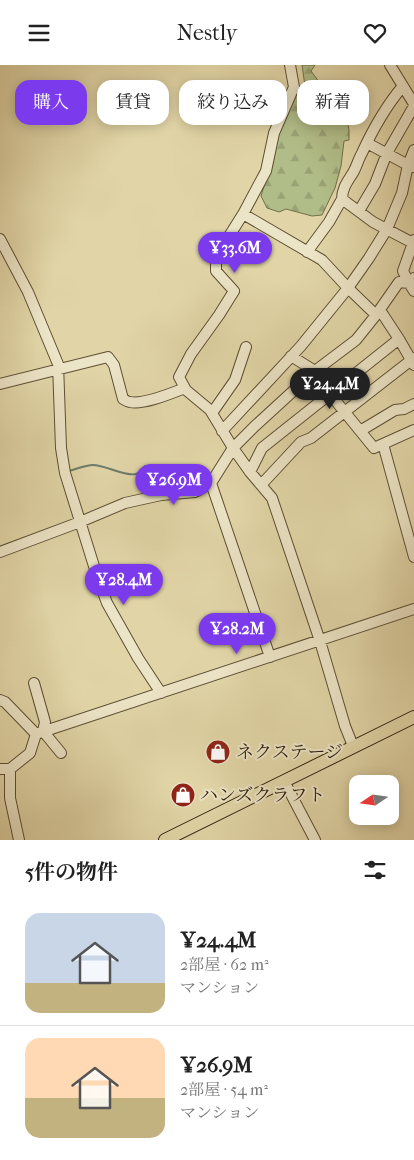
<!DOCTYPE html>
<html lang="ja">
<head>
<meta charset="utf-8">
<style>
	body { margin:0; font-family:"IM FELL French Canon","Noto Serif JP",serif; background:#f6f6f6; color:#222; height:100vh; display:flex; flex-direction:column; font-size:19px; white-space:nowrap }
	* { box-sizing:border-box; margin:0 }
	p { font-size:16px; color:#767676 }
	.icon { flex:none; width:28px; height:28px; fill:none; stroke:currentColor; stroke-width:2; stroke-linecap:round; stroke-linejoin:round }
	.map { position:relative; height:775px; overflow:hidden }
	.sheet { display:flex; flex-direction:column; background:#fff; flex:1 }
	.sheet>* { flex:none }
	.banner { position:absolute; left:15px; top:15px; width:385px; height:45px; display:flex; gap:10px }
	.needle { width:32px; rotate:257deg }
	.buttons { position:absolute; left:349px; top:710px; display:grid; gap:10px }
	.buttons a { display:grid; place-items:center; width:50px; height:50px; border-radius:10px; background:#fff; box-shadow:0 2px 12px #0003; font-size:25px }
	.price { position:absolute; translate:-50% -42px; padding:0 11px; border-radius:18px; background:#7c3aed; color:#fff; font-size:16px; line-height:32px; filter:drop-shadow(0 1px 2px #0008) }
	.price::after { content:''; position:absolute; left:50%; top:30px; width:15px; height:11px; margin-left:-8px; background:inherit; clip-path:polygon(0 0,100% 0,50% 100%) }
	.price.selected { background:#222; color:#fff }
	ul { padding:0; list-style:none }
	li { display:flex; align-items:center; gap:15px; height:125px; padding:0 25px }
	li+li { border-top:1px solid #e0e0e0 }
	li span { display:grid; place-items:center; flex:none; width:140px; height:100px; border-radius:15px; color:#555 }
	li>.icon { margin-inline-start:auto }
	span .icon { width:60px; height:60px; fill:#fffc; stroke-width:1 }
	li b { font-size:21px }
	h2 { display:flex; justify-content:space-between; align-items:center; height:60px; padding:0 25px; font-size:21px }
	.chip { padding:0 18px; border-radius:15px; background:#fff; box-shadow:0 2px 12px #0003; font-size:18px; line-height:45px }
	.chip.selected { background:#7c3aed; color:#fff }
	header { display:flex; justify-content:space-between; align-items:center; height:65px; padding:0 25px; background:#fff; font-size:22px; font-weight:600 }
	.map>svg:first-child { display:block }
	.forest { fill:url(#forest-firs); stroke:#71704b }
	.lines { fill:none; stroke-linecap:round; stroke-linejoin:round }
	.stream { stroke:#6c7c6b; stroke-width:2 }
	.minor-casing { stroke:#5d4f34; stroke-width:12 }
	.major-casing { stroke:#31220e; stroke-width:14 }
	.minor { stroke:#ece4c6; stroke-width:10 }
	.major { stroke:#e1d5a7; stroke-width:12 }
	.labels { text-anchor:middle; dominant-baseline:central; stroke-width:4; stroke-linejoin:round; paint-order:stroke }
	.poi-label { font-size:18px; fill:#31220e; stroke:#ece4c6; text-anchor:start }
</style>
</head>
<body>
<header><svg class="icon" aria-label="menu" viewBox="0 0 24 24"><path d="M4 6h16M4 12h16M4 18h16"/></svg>Nestly<svg class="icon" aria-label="heart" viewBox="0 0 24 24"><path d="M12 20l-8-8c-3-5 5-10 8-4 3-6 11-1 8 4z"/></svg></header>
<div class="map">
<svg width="414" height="775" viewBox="0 0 414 775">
	<defs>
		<pattern id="forest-firs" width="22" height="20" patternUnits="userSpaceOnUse" patternTransform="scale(1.25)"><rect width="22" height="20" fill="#b1bd88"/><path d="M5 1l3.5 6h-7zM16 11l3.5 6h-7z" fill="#99a274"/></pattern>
	</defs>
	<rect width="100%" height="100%" fill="#e1d5a7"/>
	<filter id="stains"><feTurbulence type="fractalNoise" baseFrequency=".004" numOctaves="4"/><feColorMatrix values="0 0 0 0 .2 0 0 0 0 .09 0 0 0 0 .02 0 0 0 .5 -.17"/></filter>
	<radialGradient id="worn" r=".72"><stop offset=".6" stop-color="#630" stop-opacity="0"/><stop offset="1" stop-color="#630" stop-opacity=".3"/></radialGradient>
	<path class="forest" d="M 302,0 L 315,0 L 311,6 L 347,55 L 349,65 L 349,75 L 344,76 L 341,101 L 335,123 L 322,150 L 312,151 L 286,144 L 279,147 L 267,143 L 261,131 L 275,87 L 277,68 L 296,29 L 305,21 Z"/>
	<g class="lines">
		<path class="stream" d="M 69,406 C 77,404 85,400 93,400 C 105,400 126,412 136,409 C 140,408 142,404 145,401"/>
		<defs>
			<path id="minor" d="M 390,0 L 414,39
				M 367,78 L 408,100 L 413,102
				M 342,134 C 342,122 349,115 354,106 C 357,100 359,93 362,88 C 373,64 386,41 403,21
				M 359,146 L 375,119 L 387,88 L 414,41
				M 243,149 L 266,106 L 274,68 L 294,22 L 290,0
				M 0,174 L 28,227 L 58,299 L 61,383 L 65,408 L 98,514 L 107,538 L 138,593 L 161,628
				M 414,175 L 403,206 L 409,218 L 414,226
				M 307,187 L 329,157 L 342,134 L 373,157 L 413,178
				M 380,245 L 399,274 L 414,300
				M 291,291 L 315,306 L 330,329 L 374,383 L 414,365
				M 0,319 L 108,292 L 114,300 L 123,334 C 125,335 128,337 130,337 C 144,340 172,328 185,323
				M 212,348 L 235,315 L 246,282
				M 222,366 L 301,281 L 348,223 L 369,193 L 387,164 L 402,128 L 408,100 L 414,85
				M 360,366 L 395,345 L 404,344 L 414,339
				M 383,379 L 414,492
				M 250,407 L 262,383 L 399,274
				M 211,418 L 270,592
				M 261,420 L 301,377 L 311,373 L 414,293
				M 0,487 L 80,457 L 125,438 L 161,430 L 195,427 L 211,418 L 233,383 L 255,361 L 315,306 L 356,275 L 376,250 L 399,217 L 409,218 L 414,213
				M 34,618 L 45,657 L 43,666 L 61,688
				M 0,635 L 5,637 L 36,669
				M 36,669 L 414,544
				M 353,681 L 345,661 L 320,576 L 272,433 L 250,407 L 233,383 L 210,345 L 186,325 L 179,312 L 191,289 L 219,250 L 234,226 L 216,206 L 216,192 L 243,149 L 322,195 L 348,223 L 376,250
				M 0,704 L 10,704
				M 284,716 L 315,775
				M 19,775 L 10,733 L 10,704 L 30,688 L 36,669"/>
			<path id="major" d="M 165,775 L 414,652"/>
		</defs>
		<use href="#minor" class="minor-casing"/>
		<use href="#major" class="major-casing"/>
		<use href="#minor" class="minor"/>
		<use href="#major" class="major"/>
	</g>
	<defs>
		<symbol id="shop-disc" viewBox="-11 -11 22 22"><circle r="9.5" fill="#8f2418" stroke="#ece4c6"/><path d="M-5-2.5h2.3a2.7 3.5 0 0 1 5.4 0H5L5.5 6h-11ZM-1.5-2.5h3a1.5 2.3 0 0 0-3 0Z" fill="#fff"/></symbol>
	</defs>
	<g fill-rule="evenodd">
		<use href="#shop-disc" x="204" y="673" width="28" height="28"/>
		<use href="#shop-disc" x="169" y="716" width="28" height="28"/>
	</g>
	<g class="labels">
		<g class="poi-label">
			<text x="236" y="687">ネクステージ</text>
			<text x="200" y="730">ハンズクラフト</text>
		</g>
	</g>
	<rect width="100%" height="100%" filter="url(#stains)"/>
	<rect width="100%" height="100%" fill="url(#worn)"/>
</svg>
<div class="buttons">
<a><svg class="needle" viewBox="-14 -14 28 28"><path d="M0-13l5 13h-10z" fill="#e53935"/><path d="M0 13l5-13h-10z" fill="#767676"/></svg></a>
</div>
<b class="price" style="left:235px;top:209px">¥33.6M</b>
<b class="price selected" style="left:330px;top:345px">¥24.4M</b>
<b class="price" style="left:174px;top:441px">¥26.9M</b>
<b class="price" style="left:124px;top:541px">¥28.4M</b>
<b class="price" style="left:237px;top:590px">¥28.2M</b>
<div class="banner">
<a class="chip selected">購入</a>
<a class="chip">賃貸</a>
<a class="chip">絞り込み</a>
<a class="chip">新着</a>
</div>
</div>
<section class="sheet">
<h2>5件の物件<svg class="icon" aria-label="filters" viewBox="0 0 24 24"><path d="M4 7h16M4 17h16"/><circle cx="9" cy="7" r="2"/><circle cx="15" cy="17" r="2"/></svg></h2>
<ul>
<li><span style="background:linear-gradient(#c9d6e8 70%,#c2b280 0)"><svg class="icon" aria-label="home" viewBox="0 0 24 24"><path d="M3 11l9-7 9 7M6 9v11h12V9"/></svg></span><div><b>¥24.4M</b><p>2部屋 · 62 m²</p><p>マンション</p></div></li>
<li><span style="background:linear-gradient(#ffd9b3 60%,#c2b280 0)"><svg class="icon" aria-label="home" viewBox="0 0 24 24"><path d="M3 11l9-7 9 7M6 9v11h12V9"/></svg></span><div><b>¥26.9M</b><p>2部屋 · 54 m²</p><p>マンション</p></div></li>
</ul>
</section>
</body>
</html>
